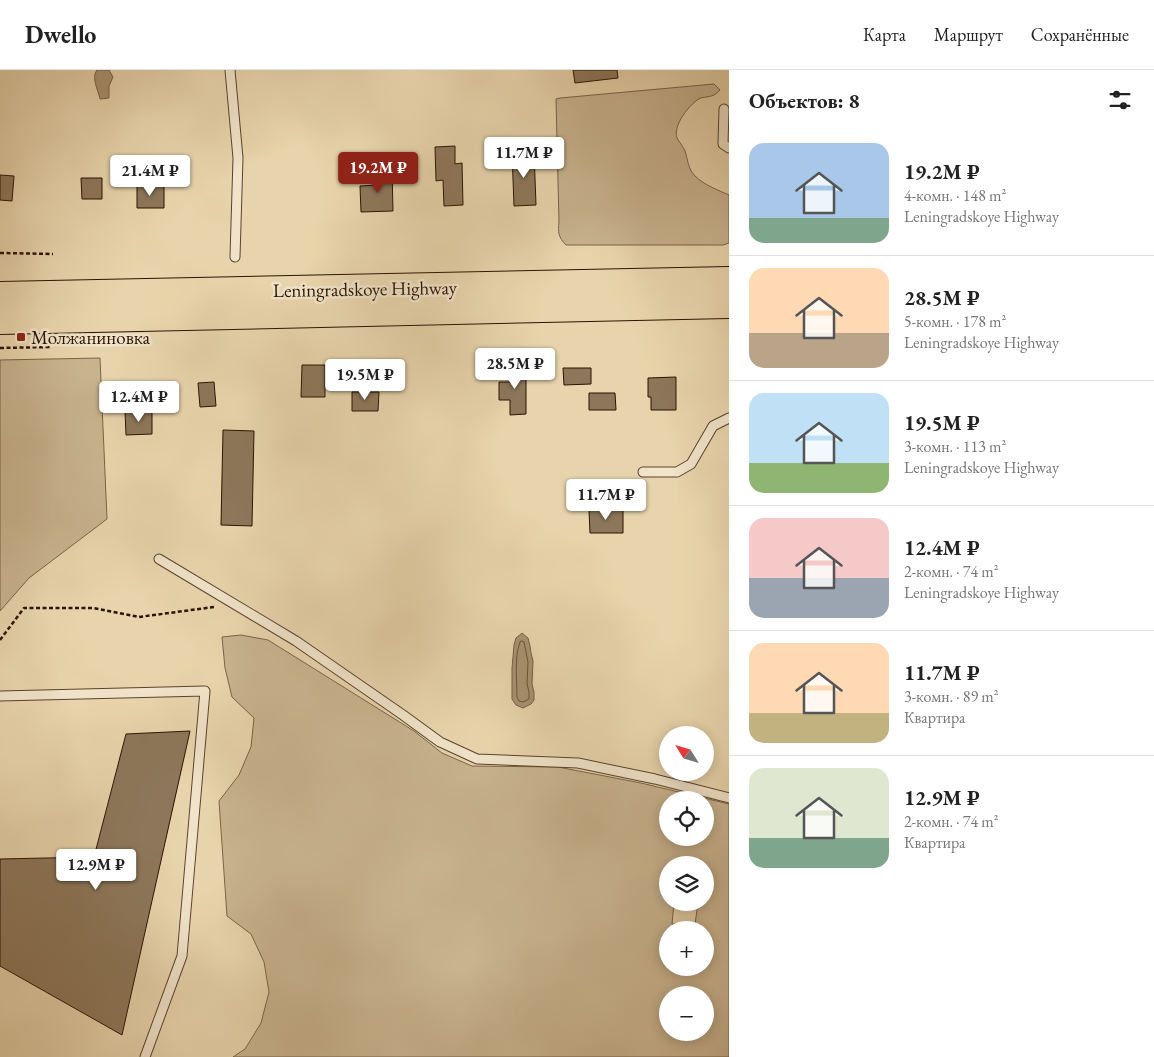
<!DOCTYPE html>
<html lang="ru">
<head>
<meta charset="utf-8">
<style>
	body { margin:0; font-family:"EB Garamond",serif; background:#f6f6f6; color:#222; height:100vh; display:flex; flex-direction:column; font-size:19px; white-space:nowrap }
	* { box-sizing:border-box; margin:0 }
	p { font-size:16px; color:#767676 }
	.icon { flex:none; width:28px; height:28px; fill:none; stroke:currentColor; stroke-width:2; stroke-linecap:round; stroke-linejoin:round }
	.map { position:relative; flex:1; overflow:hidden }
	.sheet { display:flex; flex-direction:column; background:#fff; width:425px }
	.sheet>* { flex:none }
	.needle { width:32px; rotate:307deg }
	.buttons { position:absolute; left:659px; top:656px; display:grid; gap:10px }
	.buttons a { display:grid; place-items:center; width:55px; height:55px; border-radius:50%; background:#fff; box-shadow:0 2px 12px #0003; font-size:25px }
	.price { position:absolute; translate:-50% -42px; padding:0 11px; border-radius:5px; background:#fff; color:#222; font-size:16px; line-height:32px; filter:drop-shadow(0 1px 2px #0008) }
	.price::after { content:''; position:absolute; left:50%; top:30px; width:15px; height:11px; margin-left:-8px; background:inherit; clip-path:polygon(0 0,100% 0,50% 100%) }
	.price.active { background:#8f2418; color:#fff }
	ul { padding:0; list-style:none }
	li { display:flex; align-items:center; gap:15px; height:125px; padding:0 20px }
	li+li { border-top:1px solid #e0e0e0 }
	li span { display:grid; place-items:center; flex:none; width:140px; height:100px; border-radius:15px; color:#555 }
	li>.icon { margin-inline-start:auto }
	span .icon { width:60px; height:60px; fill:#fffc; stroke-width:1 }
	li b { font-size:21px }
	h2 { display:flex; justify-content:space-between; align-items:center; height:60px; padding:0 20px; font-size:21px }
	header { display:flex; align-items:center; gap:30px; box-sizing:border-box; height:70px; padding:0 25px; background:#fff; border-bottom:1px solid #e0e0e0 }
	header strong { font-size:24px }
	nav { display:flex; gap:28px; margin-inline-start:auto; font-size:18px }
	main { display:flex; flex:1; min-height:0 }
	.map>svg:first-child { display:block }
	.green { fill:#c8b38f; stroke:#7a6348; fill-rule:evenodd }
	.water { fill:#a89272; stroke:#765f45 }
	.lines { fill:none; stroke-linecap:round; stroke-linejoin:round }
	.shore { stroke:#6a523a; stroke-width:1 }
	.building { fill:#8d775a; stroke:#2b1301 }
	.lane-casing { stroke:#5a432c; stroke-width:11 }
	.highway-casing { stroke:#2b1301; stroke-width:30 }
	.path { stroke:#2b1301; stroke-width:2.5; stroke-dasharray:4 2.5; stroke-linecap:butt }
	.lane { stroke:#f0e3c9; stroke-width:9 }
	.highway { stroke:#e8d4ac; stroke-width:28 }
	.poi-dot { fill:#8f2418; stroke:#f0e3c9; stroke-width:2 }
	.labels { text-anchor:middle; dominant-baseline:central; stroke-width:5; stroke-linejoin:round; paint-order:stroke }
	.street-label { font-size:19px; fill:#2b1301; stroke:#f0e3c9 }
	.poi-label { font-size:19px; fill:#2b1301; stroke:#f0e3c9; text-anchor:start }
</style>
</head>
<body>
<header>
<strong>Dwello</strong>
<nav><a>Карта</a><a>Маршрут</a><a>Сохранённые</a></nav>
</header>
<main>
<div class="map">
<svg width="729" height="987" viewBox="0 0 729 987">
	<rect width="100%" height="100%" fill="#e8d4ac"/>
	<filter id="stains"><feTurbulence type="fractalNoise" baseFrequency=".004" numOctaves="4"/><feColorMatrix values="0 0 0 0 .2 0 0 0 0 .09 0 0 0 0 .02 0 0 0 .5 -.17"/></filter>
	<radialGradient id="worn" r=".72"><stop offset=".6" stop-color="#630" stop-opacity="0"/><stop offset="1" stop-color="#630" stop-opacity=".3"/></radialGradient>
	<path class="green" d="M 714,14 L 720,20 C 718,22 716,24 714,25 C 708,28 701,26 696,31 C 687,38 673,56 677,68 C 679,72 683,76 685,81 C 688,90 688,99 695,106 C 704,115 718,120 729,125 L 729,173 L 723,175 L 566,175 C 558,167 558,162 559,152 L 556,29 L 560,28 Z
		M 100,288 L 107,449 L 29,508 L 0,541 L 0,290 Z
		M 241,565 L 268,570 L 414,661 L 442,683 L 472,696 L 558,697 L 641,713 L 729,734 L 729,987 L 233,987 L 245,979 L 261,953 L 269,922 L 264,892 L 251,864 L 227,846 L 219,731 L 239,705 L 251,677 L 254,648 L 232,627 L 225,598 L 222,567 ZM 668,730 L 705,730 L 705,768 L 668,768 ZM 668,795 L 705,795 L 705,832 L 698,833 L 695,854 L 672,854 L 674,833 L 668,832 ZM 668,860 L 705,860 L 705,898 L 668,898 ZM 668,925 L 705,925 L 705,962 L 668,962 Z"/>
	<path class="water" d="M 97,0 L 109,0 L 113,7 L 109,16 L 109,28 L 100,29 C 98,19 91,8 97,0 Z
		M 522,563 L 528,568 L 530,576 L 531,583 L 533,591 L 532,614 L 534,622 L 534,630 L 531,634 L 523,638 L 516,635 L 512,629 L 512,598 L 514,575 L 516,568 Z"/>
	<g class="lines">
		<path class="shore" d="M 522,571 L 524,572 L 528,592 L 527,614 L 529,622 L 529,629 L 523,632 L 519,631 L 517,627 C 517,610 514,588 520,572 Z"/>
	</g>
	<path class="building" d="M 573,0 L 617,0 L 618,8 L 575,13 Z
		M 455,76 L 455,94 L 462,93 L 463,135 L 444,136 L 443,110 L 436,111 L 435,77 Z
		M 534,81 L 536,135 L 514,136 L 512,82 Z
		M 377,99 L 392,99 L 393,141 L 361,142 L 360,116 L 378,115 Z
		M 0,105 L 14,106 L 12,131 L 0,130 Z
		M 81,108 L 102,108 L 102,129 L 82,129 Z
		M 137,115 L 164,116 L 164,138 L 137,138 Z
		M 302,295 L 325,295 L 325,327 L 301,327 Z
		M 510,295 L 526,295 L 526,344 L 510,345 L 510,330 L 499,330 L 499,312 L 510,312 Z
		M 563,298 L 591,298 L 591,314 L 564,315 Z
		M 676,307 L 676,340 L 651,340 L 651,327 L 648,327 L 648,308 Z
		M 214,312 L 216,336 L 200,337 L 198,313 Z
		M 352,322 L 379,322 L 378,341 L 352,341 Z
		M 589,323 L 615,323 L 616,340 L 589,340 Z
		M 125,341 L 152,341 L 152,364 L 126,365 Z
		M 223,360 L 254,361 L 252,456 L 221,455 Z
		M 623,439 L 623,463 L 590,463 L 589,440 Z
		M 190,661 L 122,965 L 0,896 L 0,789 L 94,787 L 126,664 Z"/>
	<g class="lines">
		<defs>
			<path id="lane" d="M 230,0 L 238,88 L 235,187
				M 724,39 L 723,74 L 729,78
				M 643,402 L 677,402 L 691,394 L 713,356 L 729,348
				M 159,489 L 296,571 L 403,645 L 440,672 L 477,689 L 578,693 L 655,709 L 729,728
				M 0,626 L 205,621 L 182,886 L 145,987"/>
			<path id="highway" d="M 0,226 L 729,211
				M 0,250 L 729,234"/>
		</defs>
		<use href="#lane" class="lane-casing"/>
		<use href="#highway" class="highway-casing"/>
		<path class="path" d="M 0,183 L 53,184
			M 0,278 L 51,277
			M 0,570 L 24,538 L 93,538 L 139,547 L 214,537"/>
		<use href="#lane" class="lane"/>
		<use href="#highway" class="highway"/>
	</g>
	<rect class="poi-dot" x="16" y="262" width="10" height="10" rx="2.5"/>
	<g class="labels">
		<g class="street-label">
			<text transform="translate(365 219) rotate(-1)">Leningradskoye Highway</text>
		</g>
		<g class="poi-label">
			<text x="31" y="267">Молжаниновка</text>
		</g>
	</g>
	<rect width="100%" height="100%" filter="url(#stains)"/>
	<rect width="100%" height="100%" fill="url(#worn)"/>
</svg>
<div class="buttons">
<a><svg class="needle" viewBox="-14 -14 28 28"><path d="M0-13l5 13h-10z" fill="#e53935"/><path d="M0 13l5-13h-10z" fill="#767676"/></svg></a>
<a><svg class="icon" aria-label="locate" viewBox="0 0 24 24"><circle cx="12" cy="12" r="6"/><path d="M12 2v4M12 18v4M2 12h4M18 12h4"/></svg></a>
<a><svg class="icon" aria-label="layers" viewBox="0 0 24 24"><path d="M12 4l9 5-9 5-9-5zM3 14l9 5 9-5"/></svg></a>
<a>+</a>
<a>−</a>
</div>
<b class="price" style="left:524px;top:109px">11.7M ₽</b>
<b class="price active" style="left:378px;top:124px">19.2M ₽</b>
<b class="price" style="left:150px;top:127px">21.4M ₽</b>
<b class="price" style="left:515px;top:320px">28.5M ₽</b>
<b class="price" style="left:365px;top:331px">19.5M ₽</b>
<b class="price" style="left:139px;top:353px">12.4M ₽</b>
<b class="price" style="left:606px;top:451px">11.7M ₽</b>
<b class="price" style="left:96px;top:821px">12.9M ₽</b>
</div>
<section class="sheet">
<h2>Объектов: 8<svg class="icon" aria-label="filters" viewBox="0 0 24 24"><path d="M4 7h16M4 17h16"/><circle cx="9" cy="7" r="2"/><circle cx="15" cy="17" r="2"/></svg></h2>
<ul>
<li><span style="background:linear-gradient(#a9c7e8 75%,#7fa58c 0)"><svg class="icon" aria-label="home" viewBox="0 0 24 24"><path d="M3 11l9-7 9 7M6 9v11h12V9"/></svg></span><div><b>19.2M ₽</b><p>4-комн. · 148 m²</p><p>Leningradskoye Highway</p></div></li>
<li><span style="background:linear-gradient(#ffd9b3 65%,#b9a48a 0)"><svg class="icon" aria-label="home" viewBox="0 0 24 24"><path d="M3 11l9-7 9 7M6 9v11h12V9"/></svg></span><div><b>28.5M ₽</b><p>5-комн. · 178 m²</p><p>Leningradskoye Highway</p></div></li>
<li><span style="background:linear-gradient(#bfe0f5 70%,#8fb573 0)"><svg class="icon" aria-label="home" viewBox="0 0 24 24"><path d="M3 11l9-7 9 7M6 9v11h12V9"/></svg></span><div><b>19.5M ₽</b><p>3-комн. · 113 m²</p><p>Leningradskoye Highway</p></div></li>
<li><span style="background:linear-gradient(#f6c9c9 60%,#9aa5b1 0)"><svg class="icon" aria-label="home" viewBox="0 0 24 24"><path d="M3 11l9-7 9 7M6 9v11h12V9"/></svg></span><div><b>12.4M ₽</b><p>2-комн. · 74 m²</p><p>Leningradskoye Highway</p></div></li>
<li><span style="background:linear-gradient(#ffd9b3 70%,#c2b280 0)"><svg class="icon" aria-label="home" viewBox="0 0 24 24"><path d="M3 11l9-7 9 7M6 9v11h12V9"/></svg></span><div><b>11.7M ₽</b><p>3-комн. · 89 m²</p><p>Квартира</p></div></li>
<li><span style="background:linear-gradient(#dfe7d0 70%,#7fa58c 0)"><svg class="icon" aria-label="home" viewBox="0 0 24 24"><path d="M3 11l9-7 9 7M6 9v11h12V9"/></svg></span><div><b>12.9M ₽</b><p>2-комн. · 74 m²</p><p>Квартира</p></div></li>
</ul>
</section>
</main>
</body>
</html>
